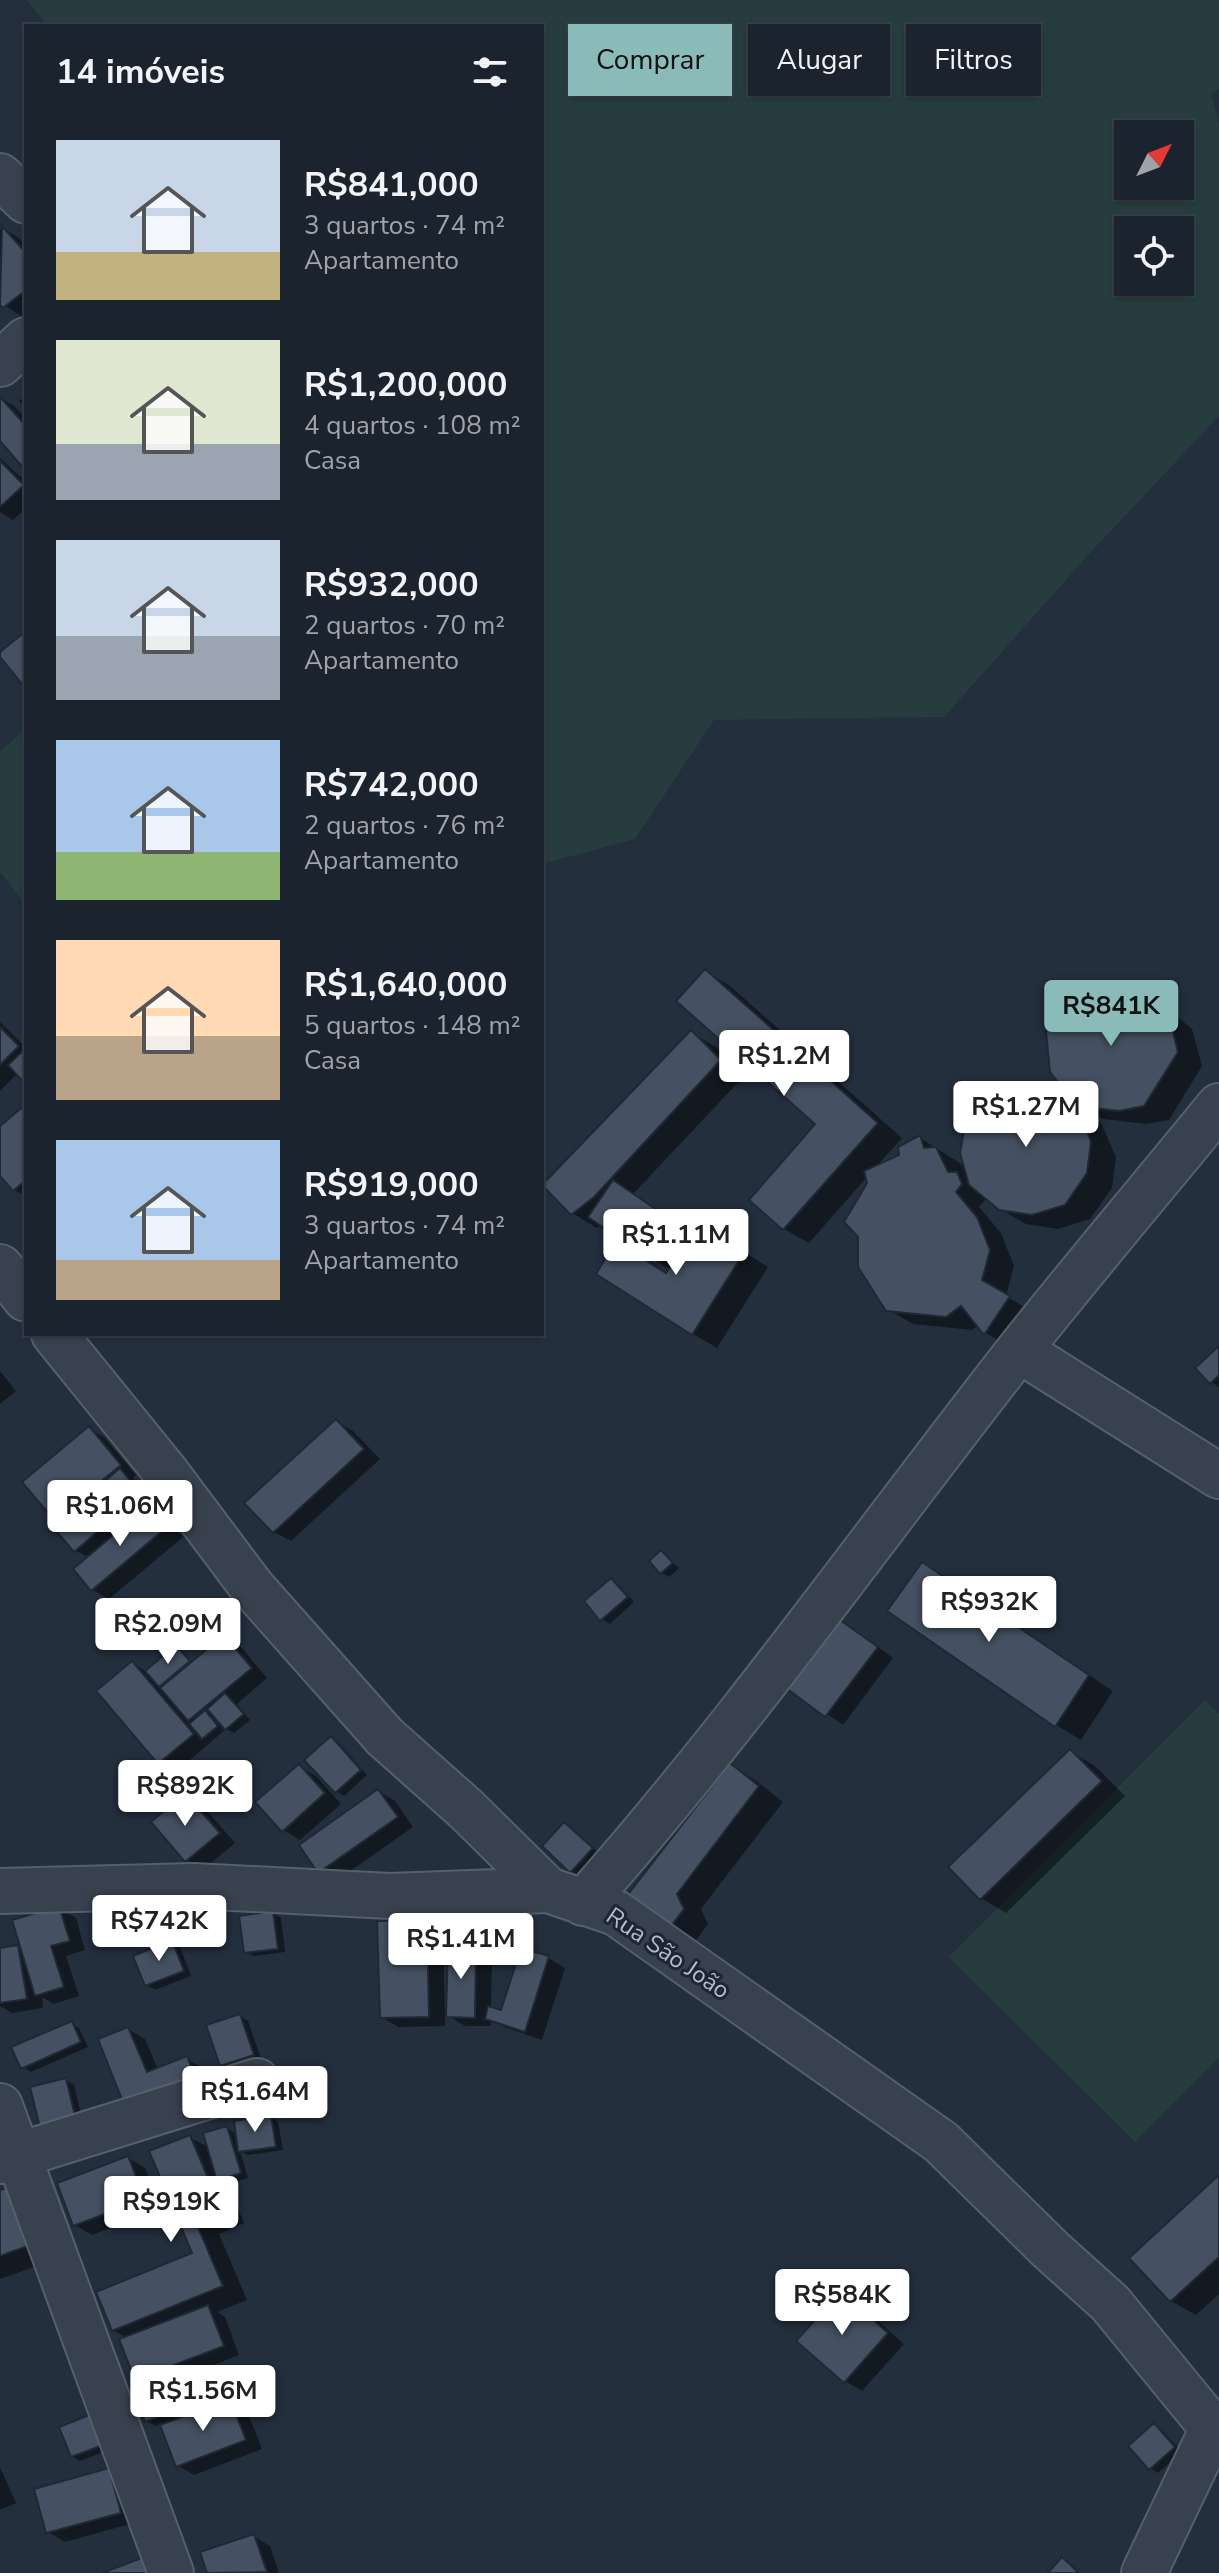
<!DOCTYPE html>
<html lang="pt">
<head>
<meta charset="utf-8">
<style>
	body { margin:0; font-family:"Nunito Sans",sans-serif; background:#242b36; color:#f1f3f6; height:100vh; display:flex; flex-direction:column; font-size:30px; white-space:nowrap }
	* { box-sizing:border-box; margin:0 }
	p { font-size:26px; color:#a0a4aa }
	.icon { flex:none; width:44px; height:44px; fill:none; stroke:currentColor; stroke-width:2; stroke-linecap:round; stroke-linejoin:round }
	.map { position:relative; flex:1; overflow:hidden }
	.details { position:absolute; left:24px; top:24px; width:520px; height:1312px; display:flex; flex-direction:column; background:#1b232e; border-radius:0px; box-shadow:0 2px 6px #0004,0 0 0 2px #39404a }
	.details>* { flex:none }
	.top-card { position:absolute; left:568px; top:24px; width:530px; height:72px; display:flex; gap:16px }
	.needle { width:52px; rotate:48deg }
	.controls { position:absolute; left:1114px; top:120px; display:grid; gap:16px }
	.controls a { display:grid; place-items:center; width:80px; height:80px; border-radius:0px; background:#1b232e; box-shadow:0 2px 6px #0004,0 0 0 2px #39404a; font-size:40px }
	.price { position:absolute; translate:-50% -68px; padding:0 18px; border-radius:8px; background:#fff; color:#222; font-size:26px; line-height:52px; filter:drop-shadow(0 2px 4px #0008) }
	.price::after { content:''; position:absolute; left:50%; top:48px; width:24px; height:18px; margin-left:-12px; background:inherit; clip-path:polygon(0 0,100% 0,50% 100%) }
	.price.on { background:#8bbbb9; color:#111 }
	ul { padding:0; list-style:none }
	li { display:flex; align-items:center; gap:24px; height:200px; padding:0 32px }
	li span { display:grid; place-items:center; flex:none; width:224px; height:160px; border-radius:0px; color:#555 }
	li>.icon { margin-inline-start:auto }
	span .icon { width:96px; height:96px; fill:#fffc; stroke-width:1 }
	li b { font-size:34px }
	h2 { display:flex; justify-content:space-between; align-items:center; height:96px; padding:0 32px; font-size:34px }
	.pill { padding:0 28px; border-radius:0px; background:#1b232e; box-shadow:0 2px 6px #0004,0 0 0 2px #39404a; font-size:28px; line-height:72px }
	.pill.on { background:#8bbbb9; color:#111 }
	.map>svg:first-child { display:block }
	.green { fill:#263c3f; fill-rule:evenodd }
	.shadow { fill:#0007 }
	.building { fill:#455162; stroke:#1f2835; stroke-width:2 }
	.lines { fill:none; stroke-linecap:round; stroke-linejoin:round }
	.minor-casing { stroke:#565f6c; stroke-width:48 }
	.minor { stroke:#38414e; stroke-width:44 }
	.labels { text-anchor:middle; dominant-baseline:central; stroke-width:6; stroke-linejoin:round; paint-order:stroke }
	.street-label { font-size:24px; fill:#b4bcc9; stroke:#1d2633 }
</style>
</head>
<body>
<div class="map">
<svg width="1219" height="2573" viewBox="0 0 1219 2573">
	<rect width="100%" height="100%" fill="#242f3e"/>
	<path class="green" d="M 27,0 L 1219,0 L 1219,89 L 1211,93 L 1219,124 L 1219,416 L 1089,554 L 944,717 L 714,720 L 635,839 L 542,864 L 542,26 L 48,26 ZM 1128,134 L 1180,134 L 1180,186 L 1128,186 ZM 1128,230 L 1180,230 L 1180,282 L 1128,282 Z
		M 26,729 L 26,905 L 0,872 L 0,751 Z
		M 1205,1700 L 1219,1714 L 1219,2058 L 1135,2142 L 949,1957 Z"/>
	<path class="shadow" d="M 2,228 L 19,238 L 26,246 L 26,313 L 21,316 L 0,302 L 0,230 Z
		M 26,395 L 26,409 L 19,401 Z
		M 0,398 L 14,406 L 26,419 L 26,469 L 0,440 Z
		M 0,458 L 26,482 L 26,508 L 13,520 L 0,512 Z
		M 706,972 L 730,986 L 902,1138 L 876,1167 L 901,1156 L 920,1138 L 966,1167 L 1051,1089 L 1077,1104 L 1133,987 L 1159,1002 L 1192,1029 L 1202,1066 L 1169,1120 L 1146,1124 L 1103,1119 L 1091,1112 L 1089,1114 L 1101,1123 L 1116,1157 L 1112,1188 L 1090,1219 L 1058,1229 L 1026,1224 L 1000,1209 L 987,1198 L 979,1207 L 1001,1233 L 1014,1266 L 1006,1296 L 1033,1312 L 1010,1347 L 986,1333 L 979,1325 L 972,1330 L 913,1324 L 887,1309 L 867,1177 L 809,1243 L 784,1229 L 751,1200 L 818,1124 Z
		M 0,1022 L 26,1048 L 26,1082 L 18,1073 L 0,1091 Z
		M 692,1033 L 716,1047 L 745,1075 L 633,1194 L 693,1235 L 724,1239 L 768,1267 L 717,1348 L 693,1334 L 667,1275 L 670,1270 L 602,1224 L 597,1228 L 572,1213 Z
		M 26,1107 L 26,1196 L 14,1190 L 0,1173 L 0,1129 Z
		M 1219,1349 L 1219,1387 L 1211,1382 Z
		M 0,1371 L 16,1391 L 0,1404 Z
		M 336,1421 L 353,1431 L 380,1459 L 291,1541 L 274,1532 Z
		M 89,1428 L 105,1438 L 136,1475 L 133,1478 L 157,1504 L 152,1509 L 166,1517 L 183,1537 L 109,1599 L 93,1590 L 76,1569 L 89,1558 L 75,1550 L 60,1521 L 56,1519 Z
		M 661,1552 L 679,1568 L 669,1577 L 662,1573 Z
		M 923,1564 L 1113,1691 L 1081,1740 L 1056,1725 Z
		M 611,1580 L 619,1585 L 634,1602 L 610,1624 L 602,1619 L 586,1602 Z
		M 848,1625 L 893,1658 L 843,1725 L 781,1682 Z
		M 224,1637 L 241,1647 L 267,1678 L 237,1704 L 250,1720 L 234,1733 L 226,1729 L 176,1772 L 159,1763 L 99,1691 L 132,1663 L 148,1672 L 176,1648 L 193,1663 Z
		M 331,1739 L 339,1743 L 367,1775 L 344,1796 L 336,1791 Z
		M 1070,1751 L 1095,1766 L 1125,1796 L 1006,1913 L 981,1898 Z
		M 730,1765 L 755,1780 L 783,1802 L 701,1909 L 708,1924 L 694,1943 L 629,1897 Z
		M 299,1766 L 316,1776 L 341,1804 L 300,1840 L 283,1830 Z
		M 378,1791 L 395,1801 L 413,1827 L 336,1881 L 319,1871 Z
		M 186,1795 L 202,1805 L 235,1843 L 203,1870 L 187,1860 Z
		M 565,1824 L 600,1854 L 579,1876 L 572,1871 Z
		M 59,1908 L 76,1918 L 85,1950 L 66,1956 L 79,1996 L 54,2004 L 42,1997 L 43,2008 L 12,2013 L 0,2006 L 0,1950 L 17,1947 L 23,1950 Z
		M 273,1913 L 281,1918 L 285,1952 L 254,1956 L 246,1952 Z
		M 426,1922 L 443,1932 L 445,2012 L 449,2012 L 475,1947 L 492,1957 L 491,2009 L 502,2013 L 548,1958 L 565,1968 L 542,2040 L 504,2027 L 491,2020 L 491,2026 L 465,2026 L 445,2014 L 445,2026 L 398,2027 L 382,2017 Z
		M 172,1943 L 180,1947 L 191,1976 L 155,1990 L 147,1985 Z
		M 240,2016 L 248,2021 L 261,2059 L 229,2070 L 222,2065 Z
		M 71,2023 L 79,2028 L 88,2047 L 31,2072 L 23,2067 Z
		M 128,2029 L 145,2039 L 158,2070 L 186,2059 L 203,2068 L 214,2094 L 146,2121 Z
		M 66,2080 L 74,2085 L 83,2123 L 42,2127 Z
		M 271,2117 L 278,2122 L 283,2150 L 248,2155 L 240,2151 L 248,2178 L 228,2184 L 244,2223 L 219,2234 L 247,2300 L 217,2312 L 225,2317 L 239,2355 L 178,2379 L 192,2416 L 230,2401 L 247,2411 L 262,2449 L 194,2475 L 177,2465 L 161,2423 L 155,2426 L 147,2421 L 143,2382 L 136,2378 L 127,2338 L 113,2330 L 194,2254 L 189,2137 L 210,2148 L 227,2128 L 238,2135 Z
		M 128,2158 L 145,2168 L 161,2209 L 92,2235 L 75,2225 Z
		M 1219,2177 L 1219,2294 L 1196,2315 L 1171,2301 Z
		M 0,2192 L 57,2259 L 0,2279 Z
		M 841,2294 L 858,2303 L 904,2344 L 862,2391 L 845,2381 Z
		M 1155,2426 L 1162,2430 L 1182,2452 L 1158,2473 L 1150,2468 Z
		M 62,2428 L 116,2447 L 80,2461 L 72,2456 Z
		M 0,2467 L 16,2503 L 0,2510 Z
		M 109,2470 L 125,2480 L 137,2522 L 65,2542 L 48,2532 Z
		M 253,2536 L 270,2546 L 279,2573 L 209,2573 L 203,2554 Z"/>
	<path class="building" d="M 2,226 L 26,253 L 26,290 L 3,308 L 0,305 Z
		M 0,397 L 26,426 L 26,471 L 0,441 Z
		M 0,461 L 24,485 L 0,507 Z
		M 26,631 L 26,689 L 0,657 L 0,652 Z
		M 705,969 L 878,1123 L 783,1230 L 749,1200 L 815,1124 L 676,1001 Z
		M 1134,985 L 1168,1012 L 1178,1052 L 1144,1106 L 1119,1111 L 1076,1106 L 1050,1072 L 1046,1031 L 1078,990 Z
		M 0,1027 L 19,1046 L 0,1065 Z
		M 691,1030 L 721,1060 L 594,1197 L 571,1215 L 542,1185 Z
		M 26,1048 L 26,1085 L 8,1065 Z
		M 1020,1084 L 1052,1087 L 1080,1109 L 1091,1142 L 1087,1173 L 1065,1205 L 1032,1215 L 999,1210 L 969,1185 L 960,1153 L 965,1124 L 987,1097 Z
		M 26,1104 L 26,1180 L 13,1191 L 0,1176 L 0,1126 Z
		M 920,1135 L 924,1148 L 936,1147 L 948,1172 L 957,1172 L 962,1184 L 956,1192 L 977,1217 L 990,1250 L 982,1280 L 1010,1296 L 984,1335 L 961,1306 L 946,1317 L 886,1311 L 858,1267 L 858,1237 L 844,1222 L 867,1183 L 864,1171 L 899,1155 L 898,1147 Z
		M 613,1180 L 682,1227 L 656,1264 L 588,1217 Z
		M 699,1222 L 745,1251 L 692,1335 L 596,1274 L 616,1241 L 666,1273 Z
		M 1219,1346 L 1219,1375 L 1210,1384 L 1195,1368 Z
		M 336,1419 L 364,1449 L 273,1533 L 244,1503 Z
		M 89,1426 L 121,1465 L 54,1520 L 22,1482 Z
		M 120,1468 L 141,1494 L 74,1552 L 52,1526 Z
		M 149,1505 L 167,1527 L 91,1591 L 73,1569 Z
		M 661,1550 L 673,1563 L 660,1574 L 649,1561 Z
		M 922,1562 L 1089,1675 L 1055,1727 L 887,1611 Z
		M 611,1578 L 628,1597 L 600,1621 L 584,1601 Z
		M 830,1613 L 878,1647 L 825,1717 L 778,1682 Z
		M 224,1635 L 252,1668 L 188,1721 L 160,1688 Z
		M 176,1645 L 190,1661 L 159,1687 L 145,1671 Z
		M 132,1661 L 194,1734 L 158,1764 L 96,1691 Z
		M 225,1693 L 244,1714 L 225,1730 L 207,1709 Z
		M 205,1710 L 218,1726 L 202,1739 L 189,1724 Z
		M 331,1736 L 361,1770 L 335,1793 L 304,1760 Z
		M 1070,1749 L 1102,1781 L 980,1900 L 948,1867 Z
		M 730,1763 L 759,1786 L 677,1894 L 684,1909 L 668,1930 L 626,1897 Z
		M 299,1764 L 325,1793 L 282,1832 L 255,1802 Z
		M 378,1789 L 398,1817 L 318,1873 L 299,1845 Z
		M 185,1793 L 220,1833 L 185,1862 L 151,1822 Z
		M 564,1822 L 593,1848 L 570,1873 L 542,1846 Z
		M 59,1906 L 70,1941 L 51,1946 L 64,1987 L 35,1996 L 12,1920 Z
		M 273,1911 L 278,1949 L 244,1953 L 239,1916 Z
		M 427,1920 L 429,2017 L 380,2018 L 377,1921 Z
		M 172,1940 L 184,1971 L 145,1986 L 133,1956 Z
		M 448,1944 L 476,1945 L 475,2018 L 446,2017 Z
		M 18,1945 L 27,1999 L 0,2003 L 0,1948 Z
		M 521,1948 L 549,1956 L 525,2032 L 485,2019 L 488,2006 L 501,2010 Z
		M 240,2014 L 254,2055 L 220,2066 L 206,2025 Z
		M 72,2021 L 81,2042 L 21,2069 L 11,2047 Z
		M 128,2027 L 147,2072 L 187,2056 L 198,2084 L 127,2112 L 98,2039 Z
		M 66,2078 L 76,2120 L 40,2128 L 30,2087 Z
		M 271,2115 L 276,2147 L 238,2152 L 234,2121 Z
		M 227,2126 L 241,2173 L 217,2181 L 203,2133 Z
		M 190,2135 L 221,2209 L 195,2220 L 223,2286 L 112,2331 L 96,2292 L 192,2253 L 149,2151 Z
		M 128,2156 L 145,2199 L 73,2226 L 57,2183 Z
		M 1219,2175 L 1219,2257 L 1170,2302 L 1129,2258 Z
		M 11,2186 L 33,2244 L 0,2256 L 0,2190 Z
		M 841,2291 L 888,2333 L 844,2383 L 796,2341 Z
		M 208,2305 L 224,2346 L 135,2380 L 119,2339 Z
		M 169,2370 L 184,2408 L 145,2422 L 131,2385 Z
		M 230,2399 L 246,2440 L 176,2467 L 160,2425 Z
		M 97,2412 L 109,2443 L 71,2457 L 59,2427 Z
		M 1154,2423 L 1175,2447 L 1149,2470 L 1128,2446 Z
		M 109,2468 L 121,2513 L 46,2533 L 34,2489 Z
		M 254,2534 L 267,2572 L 207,2573 L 200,2552 Z
		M 147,2556 L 154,2573 L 102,2573 Z
		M 1062,2557 L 1079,2573 L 1048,2573 Z"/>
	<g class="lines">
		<defs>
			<path id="minor" d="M 0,176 L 26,201
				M 0,364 L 26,340
				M 0,1267 L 26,1299
				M 54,1334 L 165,1471 L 252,1587 L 385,1737 L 466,1809 L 548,1890 L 616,1913 L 941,2142 L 1051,2250 L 1110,2303 L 1219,2436
				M 1019,1350 L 1219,1476
				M 0,1891 L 194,1886 L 390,1896 L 548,1890
				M 583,1903 C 739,1727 874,1535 1019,1350 C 1084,1268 1152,1188 1219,1106
				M 0,2106 L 171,2573
				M 0,2161 L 257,2081
				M 1144,2573 L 1213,2428"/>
		</defs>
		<use href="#minor" class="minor-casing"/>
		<use href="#minor" class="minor"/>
	</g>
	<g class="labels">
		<g class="street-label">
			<text transform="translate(668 1953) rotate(34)">Rua São João</text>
		</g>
	</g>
</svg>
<div class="controls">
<a><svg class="needle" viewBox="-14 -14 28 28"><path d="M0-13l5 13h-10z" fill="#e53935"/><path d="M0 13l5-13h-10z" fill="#a0a4aa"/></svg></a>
<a><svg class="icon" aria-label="locate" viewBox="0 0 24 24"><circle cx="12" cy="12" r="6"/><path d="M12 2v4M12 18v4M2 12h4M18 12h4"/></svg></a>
</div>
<b class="price on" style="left:1111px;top:1048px">R$841K</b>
<b class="price" style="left:784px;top:1098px">R$1.2M</b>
<b class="price" style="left:1026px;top:1149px">R$1.27M</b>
<b class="price" style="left:676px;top:1277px">R$1.11M</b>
<b class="price" style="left:120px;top:1548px">R$1.06M</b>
<b class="price" style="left:989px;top:1644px">R$932K</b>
<b class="price" style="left:168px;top:1666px">R$2.09M</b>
<b class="price" style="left:185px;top:1828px">R$892K</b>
<b class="price" style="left:159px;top:1963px">R$742K</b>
<b class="price" style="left:461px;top:1981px">R$1.41M</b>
<b class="price" style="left:255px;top:2134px">R$1.64M</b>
<b class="price" style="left:171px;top:2244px">R$919K</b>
<b class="price" style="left:842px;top:2337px">R$584K</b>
<b class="price" style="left:203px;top:2433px">R$1.56M</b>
<div class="top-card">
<a class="pill on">Comprar</a>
<a class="pill">Alugar</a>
<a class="pill">Filtros</a>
</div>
<section class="details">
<h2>14 imóveis<svg class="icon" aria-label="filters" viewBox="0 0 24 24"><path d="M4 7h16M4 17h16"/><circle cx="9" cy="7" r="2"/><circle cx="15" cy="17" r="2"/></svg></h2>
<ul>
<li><span style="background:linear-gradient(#c9d6e8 70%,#c2b280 0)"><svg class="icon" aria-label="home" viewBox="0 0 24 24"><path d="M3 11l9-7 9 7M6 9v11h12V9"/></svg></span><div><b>R$841,000</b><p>3 quartos · 74 m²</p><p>Apartamento</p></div></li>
<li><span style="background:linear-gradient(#dfe7d0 65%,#9aa5b1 0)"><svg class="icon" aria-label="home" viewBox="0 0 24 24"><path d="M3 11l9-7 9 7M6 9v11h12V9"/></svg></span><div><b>R$1,200,000</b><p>4 quartos · 108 m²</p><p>Casa</p></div></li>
<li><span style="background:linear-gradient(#c9d6e8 60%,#9aa5b1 0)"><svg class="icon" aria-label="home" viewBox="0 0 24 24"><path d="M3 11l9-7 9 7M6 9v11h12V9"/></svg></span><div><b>R$932,000</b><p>2 quartos · 70 m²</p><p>Apartamento</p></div></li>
<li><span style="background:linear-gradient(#a9c7e8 70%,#8fb573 0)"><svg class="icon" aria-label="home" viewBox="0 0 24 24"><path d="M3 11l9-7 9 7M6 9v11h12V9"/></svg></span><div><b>R$742,000</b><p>2 quartos · 76 m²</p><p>Apartamento</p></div></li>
<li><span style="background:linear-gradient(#ffd9b3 60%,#b9a48a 0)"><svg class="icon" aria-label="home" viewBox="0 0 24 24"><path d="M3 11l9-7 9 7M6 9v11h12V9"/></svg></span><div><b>R$1,640,000</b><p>5 quartos · 148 m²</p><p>Casa</p></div></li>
<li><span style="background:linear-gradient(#a9c7e8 75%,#b9a48a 0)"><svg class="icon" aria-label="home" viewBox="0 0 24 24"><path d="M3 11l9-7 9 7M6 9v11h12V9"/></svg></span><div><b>R$919,000</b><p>3 quartos · 74 m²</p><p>Apartamento</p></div></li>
</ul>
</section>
</div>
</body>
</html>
